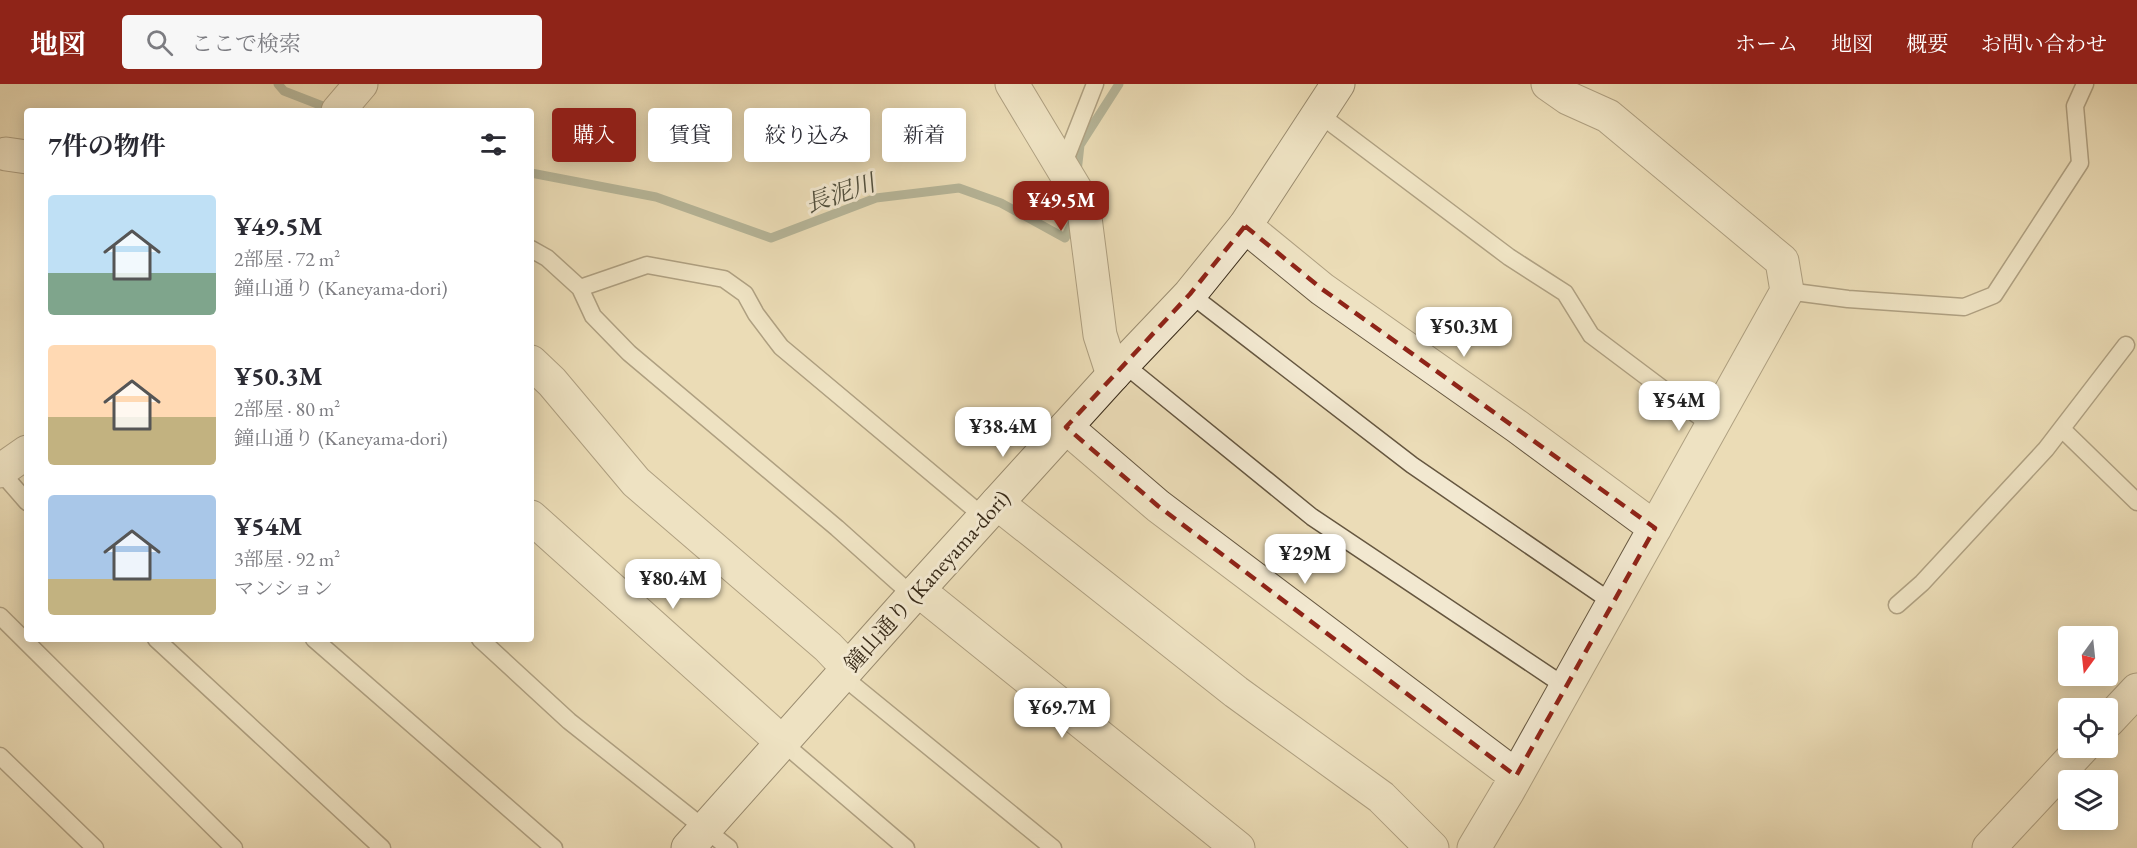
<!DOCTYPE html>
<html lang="ja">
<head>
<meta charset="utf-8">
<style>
	body { margin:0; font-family:"EB Garamond","Noto Serif JP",serif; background:#f7f7f7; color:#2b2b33; height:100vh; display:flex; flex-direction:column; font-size:22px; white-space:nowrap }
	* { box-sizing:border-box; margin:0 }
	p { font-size:20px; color:#7c7c81 }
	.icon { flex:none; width:33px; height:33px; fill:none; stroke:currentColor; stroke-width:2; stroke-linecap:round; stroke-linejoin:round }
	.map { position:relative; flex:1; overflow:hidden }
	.details { position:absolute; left:24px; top:24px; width:510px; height:534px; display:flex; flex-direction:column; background:#fff; border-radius:6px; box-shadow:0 3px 15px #0003 }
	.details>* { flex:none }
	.hud { position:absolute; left:552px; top:24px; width:570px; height:54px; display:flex; gap:12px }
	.needle { width:39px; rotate:195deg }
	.tools { position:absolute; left:2058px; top:542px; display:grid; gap:12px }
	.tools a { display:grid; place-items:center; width:60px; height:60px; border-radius:6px; background:#fff; box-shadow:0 3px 15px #0003; font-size:30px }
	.price { position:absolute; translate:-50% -51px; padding:0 14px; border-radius:12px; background:#fff; color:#222; font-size:20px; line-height:39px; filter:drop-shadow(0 2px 3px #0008) }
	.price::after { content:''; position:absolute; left:50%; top:36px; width:18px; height:14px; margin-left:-9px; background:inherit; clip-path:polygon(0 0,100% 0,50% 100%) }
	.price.on { background:#8f2418; color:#fff }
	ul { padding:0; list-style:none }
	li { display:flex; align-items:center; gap:18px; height:150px; padding:0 24px }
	li span { display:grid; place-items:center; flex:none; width:168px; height:120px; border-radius:6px; color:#555 }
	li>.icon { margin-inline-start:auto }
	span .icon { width:72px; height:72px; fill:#fffc; stroke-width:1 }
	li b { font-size:26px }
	h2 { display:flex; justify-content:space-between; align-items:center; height:72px; padding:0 24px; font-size:26px }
	.pill { padding:0 21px; border-radius:6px; background:#fff; box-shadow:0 3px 15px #0003; font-size:21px; line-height:54px }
	.pill.on { background:#8f2418; color:#fff }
	header { display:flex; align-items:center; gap:36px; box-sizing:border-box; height:84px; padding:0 30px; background:#8f2418; color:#fff }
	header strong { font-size:28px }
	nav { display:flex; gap:33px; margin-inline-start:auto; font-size:21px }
	.search { width:420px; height:54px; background:#f7f7f7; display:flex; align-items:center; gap:15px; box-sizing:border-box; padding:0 21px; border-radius:6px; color:#7c7c81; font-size:22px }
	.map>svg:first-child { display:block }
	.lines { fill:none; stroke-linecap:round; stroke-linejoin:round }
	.stream { stroke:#73826f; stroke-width:9 }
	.lane-casing { stroke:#665740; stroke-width:19 }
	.street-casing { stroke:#665740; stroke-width:35 }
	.secondary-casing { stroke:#392b19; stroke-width:35 }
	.lane { stroke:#f2e8d0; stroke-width:16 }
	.street { stroke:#f2e8d0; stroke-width:33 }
	.secondary { stroke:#f2e8d0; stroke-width:33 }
	.marked { fill:none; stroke:#8f2418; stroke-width:4.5; stroke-dasharray:12 8; stroke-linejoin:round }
	.labels { text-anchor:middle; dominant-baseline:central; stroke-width:6; stroke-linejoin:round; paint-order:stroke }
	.street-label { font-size:22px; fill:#392b19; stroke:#f2e8d0 }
	.water-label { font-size:24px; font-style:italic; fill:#514f3d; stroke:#f2e8d0 }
</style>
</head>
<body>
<header>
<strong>地図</strong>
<div class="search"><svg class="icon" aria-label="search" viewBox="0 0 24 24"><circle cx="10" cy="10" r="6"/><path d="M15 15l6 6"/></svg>ここで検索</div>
<nav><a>ホーム</a><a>地図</a><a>概要</a><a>お問い合わせ</a></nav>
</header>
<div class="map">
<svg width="2137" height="764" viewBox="0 0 2137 764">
	<rect width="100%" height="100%" fill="#ebdcb7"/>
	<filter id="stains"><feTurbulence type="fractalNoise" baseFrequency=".00333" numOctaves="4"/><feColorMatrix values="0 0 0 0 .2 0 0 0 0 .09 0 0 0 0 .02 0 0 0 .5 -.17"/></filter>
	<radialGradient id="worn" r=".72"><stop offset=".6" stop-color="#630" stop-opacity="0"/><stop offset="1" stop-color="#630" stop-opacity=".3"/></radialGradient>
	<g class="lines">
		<path class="stream" d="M 278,0 L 284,7 L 333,26
			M 1077,88 L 1080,61 L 1119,0
			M 531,89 L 656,113 L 771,154 L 876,114 L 959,104 L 1001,119 L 1065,154 L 1074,135"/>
		<defs>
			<path id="lane" d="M 1319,30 L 1509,173 L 1565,209 L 1591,251 L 1712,342
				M 1062,84 L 1095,0
				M 531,165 L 547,174 L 580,204 L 593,232 L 629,269 L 837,444 L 913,512
				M 580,204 L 647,181 L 724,195 L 745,210 L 756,230 L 781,263 L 984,433
				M 1787,207 L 1848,215 L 1964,223 L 1994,211 L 2080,79 L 2075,22 L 2085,0
				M 1190,210 L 1412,381 L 1613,519
				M 1125,281 L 1312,433 L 1566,603
				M 2062,345 L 2137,418
				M 0,387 L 27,418
				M 1897,521 L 1922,499 L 2046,365 L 2126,261
				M 0,532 L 234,764
				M 156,555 L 382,764
				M 314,555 L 554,764
				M 480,555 L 569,637 L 729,764
				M 841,591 L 1053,764
				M 782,658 L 906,764
				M 0,672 L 95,764"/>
			<path id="street" d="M 1012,0 L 1083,118 L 1100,251 L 1113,291
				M 338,27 L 361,0
				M 6,70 L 27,73
				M 1245,142 L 1322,205 L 1518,343 L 1655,444
				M 531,278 L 552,298 L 636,398 L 828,563 L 848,584
				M 1066,343 L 1158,422 L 1516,692
				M 0,387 L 27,368
				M 997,419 L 1236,608 L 1381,713 L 1432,764
				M 531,433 L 782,658
				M 918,506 L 1238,764
				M 2108,637 L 2137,606
				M 1474,764 L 1508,707 L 1787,207 L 1782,177 L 1608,32 L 1568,14 L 1548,0
				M 1989,764 L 2083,663"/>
			<path id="secondary" d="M 688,764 L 918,506 L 1113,291 L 1190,210 L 1245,142 L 1338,0"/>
		</defs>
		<use href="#lane" class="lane-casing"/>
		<use href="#street" class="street-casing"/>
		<use href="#secondary" class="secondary-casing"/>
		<use href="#lane" class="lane"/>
		<use href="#street" class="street"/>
		<use href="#secondary" class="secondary"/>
	</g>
	<path d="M0 0H2137V764H0ZM 1245,142 L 1322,205 L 1655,444 L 1516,692 L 1158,422 L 1066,343 L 1190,210 Z" fill="#ebdcb7" fill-opacity=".55" fill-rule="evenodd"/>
	<path class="marked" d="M 1245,142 L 1322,205 L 1655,444 L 1516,692 L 1158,422 L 1066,343 L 1190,210 Z"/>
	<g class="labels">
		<g class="street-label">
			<text transform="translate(927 497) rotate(-48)">鐘山通り (Kaneyama-dori)</text>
		</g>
		<g class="water-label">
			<text transform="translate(840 109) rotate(-19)">長泥川</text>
		</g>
	</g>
	<rect width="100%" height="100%" filter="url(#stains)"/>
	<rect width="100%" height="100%" fill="url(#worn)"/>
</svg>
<div class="tools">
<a><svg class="needle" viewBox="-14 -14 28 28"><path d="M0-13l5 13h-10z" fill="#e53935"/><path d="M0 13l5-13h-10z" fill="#7c7c81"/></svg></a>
<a><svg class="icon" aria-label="locate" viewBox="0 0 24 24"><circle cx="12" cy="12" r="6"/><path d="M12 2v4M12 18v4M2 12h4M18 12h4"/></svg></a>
<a><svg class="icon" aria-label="layers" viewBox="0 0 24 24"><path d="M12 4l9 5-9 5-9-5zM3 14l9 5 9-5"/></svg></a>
</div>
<b class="price on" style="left:1061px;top:148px">¥49.5M</b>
<b class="price" style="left:1464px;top:274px">¥50.3M</b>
<b class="price" style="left:1679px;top:348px">¥54M</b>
<b class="price" style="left:1003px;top:374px">¥38.4M</b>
<b class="price" style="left:1305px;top:501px">¥29M</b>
<b class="price" style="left:673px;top:526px">¥80.4M</b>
<b class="price" style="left:1062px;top:655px">¥69.7M</b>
<div class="hud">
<a class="pill on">購入</a>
<a class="pill">賃貸</a>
<a class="pill">絞り込み</a>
<a class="pill">新着</a>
</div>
<section class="details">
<h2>7件の物件<svg class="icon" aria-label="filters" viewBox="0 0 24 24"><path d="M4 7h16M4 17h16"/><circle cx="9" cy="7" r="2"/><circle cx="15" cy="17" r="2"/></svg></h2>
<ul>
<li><span style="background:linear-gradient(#bfe0f5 65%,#7fa58c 0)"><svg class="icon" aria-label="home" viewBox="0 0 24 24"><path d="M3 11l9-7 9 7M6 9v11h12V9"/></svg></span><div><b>¥49.5M</b><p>2部屋 · 72 m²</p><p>鐘山通り (Kaneyama-dori)</p></div></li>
<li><span style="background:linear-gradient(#ffd9b3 60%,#c2b280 0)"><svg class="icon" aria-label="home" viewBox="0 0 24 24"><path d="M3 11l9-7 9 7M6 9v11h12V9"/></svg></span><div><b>¥50.3M</b><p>2部屋 · 80 m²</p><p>鐘山通り (Kaneyama-dori)</p></div></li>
<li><span style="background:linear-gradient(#a9c7e8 70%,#c2b280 0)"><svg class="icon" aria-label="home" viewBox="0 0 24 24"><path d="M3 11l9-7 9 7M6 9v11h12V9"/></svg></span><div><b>¥54M</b><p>3部屋 · 92 m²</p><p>マンション</p></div></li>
</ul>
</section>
</div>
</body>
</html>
